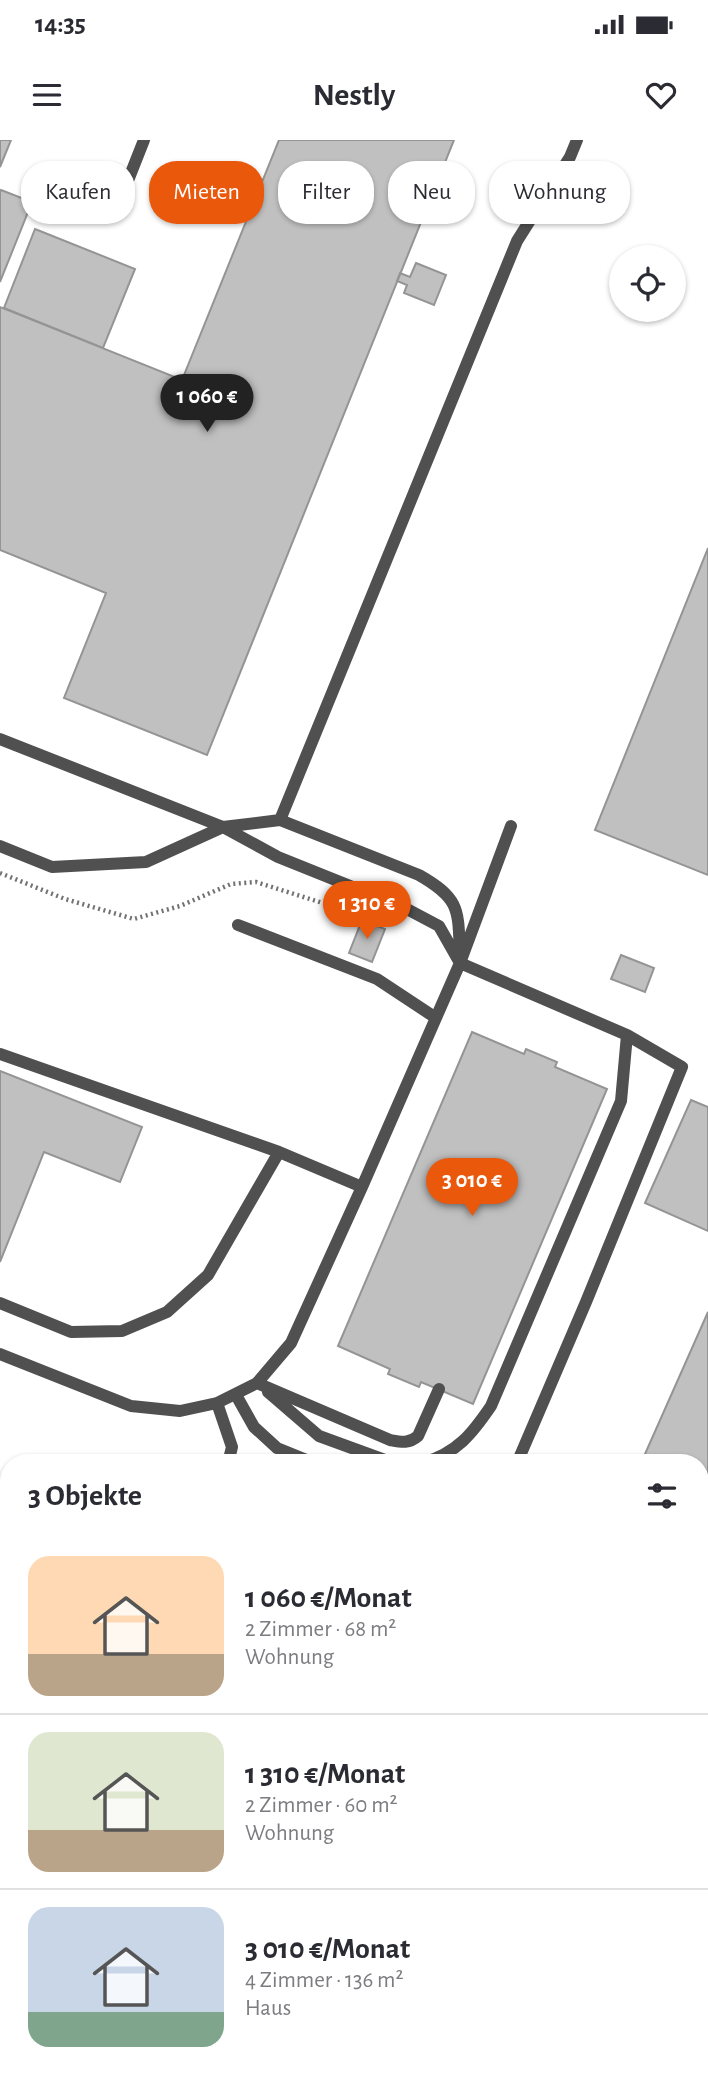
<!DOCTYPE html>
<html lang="de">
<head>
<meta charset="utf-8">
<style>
	body { margin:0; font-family:"Alegreya Sans",sans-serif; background:#f2f2f3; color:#2b2b33; height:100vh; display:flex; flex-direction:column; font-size:26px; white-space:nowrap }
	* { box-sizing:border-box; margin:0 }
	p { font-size:23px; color:#7c7c81 }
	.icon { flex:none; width:38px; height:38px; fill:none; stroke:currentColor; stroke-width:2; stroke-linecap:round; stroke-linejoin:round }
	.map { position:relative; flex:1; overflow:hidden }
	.sheet { position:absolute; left:0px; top:1314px; width:709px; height:625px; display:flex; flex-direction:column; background:#fff; border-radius:28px 28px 0 0; box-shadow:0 2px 5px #0004 }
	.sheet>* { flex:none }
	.guide { position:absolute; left:21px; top:21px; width:667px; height:63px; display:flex; gap:14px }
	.buttons { position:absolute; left:609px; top:105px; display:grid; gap:14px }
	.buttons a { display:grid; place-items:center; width:77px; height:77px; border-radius:50%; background:#fff; box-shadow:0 2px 5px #0004; font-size:35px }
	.price { position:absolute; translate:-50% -60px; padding:0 16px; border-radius:24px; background:#ea580c; color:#fff; font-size:23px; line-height:46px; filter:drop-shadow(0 2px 4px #0008) }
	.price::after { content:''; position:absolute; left:50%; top:42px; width:21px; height:16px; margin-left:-10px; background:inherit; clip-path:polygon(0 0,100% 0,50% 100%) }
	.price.selected { background:#222; color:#fff }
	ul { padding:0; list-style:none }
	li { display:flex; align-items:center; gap:21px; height:175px; padding:0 28px }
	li+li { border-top:2px solid #e1e1e2 }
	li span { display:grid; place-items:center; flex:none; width:196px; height:140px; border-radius:21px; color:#555 }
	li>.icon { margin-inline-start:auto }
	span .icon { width:84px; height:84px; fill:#fffc; stroke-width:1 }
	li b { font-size:30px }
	h2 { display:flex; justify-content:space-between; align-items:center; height:84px; padding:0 28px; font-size:30px }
	.tag { padding:0 24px; border-radius:28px; background:#fff; box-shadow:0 2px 5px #0004; font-size:24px; line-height:63px }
	.tag.selected { background:#ea580c; color:#fff }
	.status { display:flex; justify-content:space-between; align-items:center; height:49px; padding:0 35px; background:#fff; direction:ltr }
	.status svg { height:19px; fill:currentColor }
	header { display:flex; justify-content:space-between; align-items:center; height:91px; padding:0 28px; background:#fff; font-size:32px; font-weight:600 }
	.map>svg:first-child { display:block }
	.building { fill:#c0c0c0; stroke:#949494; stroke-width:2 }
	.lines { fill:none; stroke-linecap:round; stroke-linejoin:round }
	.path { stroke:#727272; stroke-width:4.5; stroke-dasharray:2 3.5; stroke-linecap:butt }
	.service { stroke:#505050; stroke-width:12 }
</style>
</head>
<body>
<div class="status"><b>14:35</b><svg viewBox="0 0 49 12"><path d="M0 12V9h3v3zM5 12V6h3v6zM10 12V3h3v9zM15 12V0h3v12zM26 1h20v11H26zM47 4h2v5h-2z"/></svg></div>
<header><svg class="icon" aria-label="menu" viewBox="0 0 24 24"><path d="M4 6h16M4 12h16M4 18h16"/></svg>Nestly<svg class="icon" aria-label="heart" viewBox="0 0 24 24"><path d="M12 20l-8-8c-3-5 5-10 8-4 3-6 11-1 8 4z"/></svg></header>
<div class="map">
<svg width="708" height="1938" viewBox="0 0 708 1938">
	<rect width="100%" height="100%" fill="#fff"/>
	<path class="building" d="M 0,0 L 11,0 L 0,27 Z
		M 279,0 L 454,0 L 207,615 L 64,558 L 106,453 L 0,410 L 0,167 L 182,240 Z
		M 1,50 L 32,62 L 0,142 L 0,52 Z
		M 35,89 L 135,129 L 103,208 L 4,168 Z
		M 416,123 L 446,135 L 434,165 L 404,153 L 407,145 L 397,141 L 400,133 L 410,137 Z
		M 708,408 L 708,735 L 595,690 Z
		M 362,780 L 385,789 L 372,822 L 349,813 Z
		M 621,815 L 654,828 L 645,852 L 611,839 Z
		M 472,892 L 524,914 L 526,909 L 557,922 L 555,927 L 607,949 L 473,1264 L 421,1242 L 419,1247 L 388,1234 L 390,1229 L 338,1206 Z
		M 0,931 L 142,987 L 120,1042 L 44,1012 L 0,1122 Z
		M 691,960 L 708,967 L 708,1091 L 645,1063 Z
		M 708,1172 L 708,1386 L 700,1382 L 700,1323 L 641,1323 Z
		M 476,1930 L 527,1930 L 523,1938 L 488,1938 L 475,1932 Z"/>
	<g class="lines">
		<path class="path" d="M 0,733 L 65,759 L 134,779 L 180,766 L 231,744 L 256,742 L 348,771"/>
		<path class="service" d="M 129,38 L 144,0
			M 0,599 L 223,687 L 278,717 L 405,768 L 439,786 L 460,823 L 627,895 L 682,927 L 586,1162 L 517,1323
			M 280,680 L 517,101 L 570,17 L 577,0
			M 0,706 L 52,727 L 146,722 L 223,687 L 280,680 L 419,735 C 461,759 458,770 460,815
			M 238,785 L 377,839 L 436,878
			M 0,914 L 279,1012 L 362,1047
			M 0,1163 L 71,1192 L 122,1191 L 167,1172 L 208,1135 L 279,1012
			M 0,1214 L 131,1266 L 180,1271 L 217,1263 L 257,1243 L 291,1203 L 362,1047 L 460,823 L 511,686
			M 257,1243 L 390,1300 C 401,1302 409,1304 418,1296 L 439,1249
			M 268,1252 L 319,1296 L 393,1323
			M 236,1255 L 254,1287 L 277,1308 L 314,1323
			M 217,1263 L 232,1307 L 228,1323
			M 423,1323 C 457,1313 472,1294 491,1266 L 621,961 L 627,895
			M 700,1449 L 701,1449
			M 0,1757 L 9,1760
			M 700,1870 L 708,1852
			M 92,1930 L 95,1938
			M 171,1938 L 173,1930
			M 670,1938 L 673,1930"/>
	</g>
</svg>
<div class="buttons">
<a><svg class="icon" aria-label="locate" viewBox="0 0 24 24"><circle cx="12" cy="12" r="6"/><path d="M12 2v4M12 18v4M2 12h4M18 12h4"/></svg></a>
</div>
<b class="price selected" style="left:207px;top:294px">1 060 €</b>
<b class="price" style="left:367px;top:801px">1 310 €</b>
<b class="price" style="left:472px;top:1078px">3 010 €</b>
<div class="guide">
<a class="tag">Kaufen</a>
<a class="tag selected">Mieten</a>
<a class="tag">Filter</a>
<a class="tag">Neu</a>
<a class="tag">Wohnung</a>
</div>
<section class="sheet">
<h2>3 Objekte<svg class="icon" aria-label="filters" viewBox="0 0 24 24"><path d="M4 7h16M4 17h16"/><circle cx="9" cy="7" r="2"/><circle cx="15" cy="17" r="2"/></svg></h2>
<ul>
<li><span style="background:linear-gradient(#ffd9b3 70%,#b9a48a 0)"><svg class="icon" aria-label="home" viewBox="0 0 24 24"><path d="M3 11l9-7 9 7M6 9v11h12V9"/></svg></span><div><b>1 060 €/Monat</b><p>2 Zimmer · 68 m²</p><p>Wohnung</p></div></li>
<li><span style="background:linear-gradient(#dfe7d0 70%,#b9a48a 0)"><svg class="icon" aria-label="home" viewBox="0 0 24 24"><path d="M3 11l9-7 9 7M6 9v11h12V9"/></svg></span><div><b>1 310 €/Monat</b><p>2 Zimmer · 60 m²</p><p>Wohnung</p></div></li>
<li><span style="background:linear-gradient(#c9d6e8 75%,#7fa58c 0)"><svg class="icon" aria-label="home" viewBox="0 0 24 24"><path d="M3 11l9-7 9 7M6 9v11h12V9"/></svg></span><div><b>3 010 €/Monat</b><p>4 Zimmer · 136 m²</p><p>Haus</p></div></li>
</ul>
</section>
</div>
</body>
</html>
